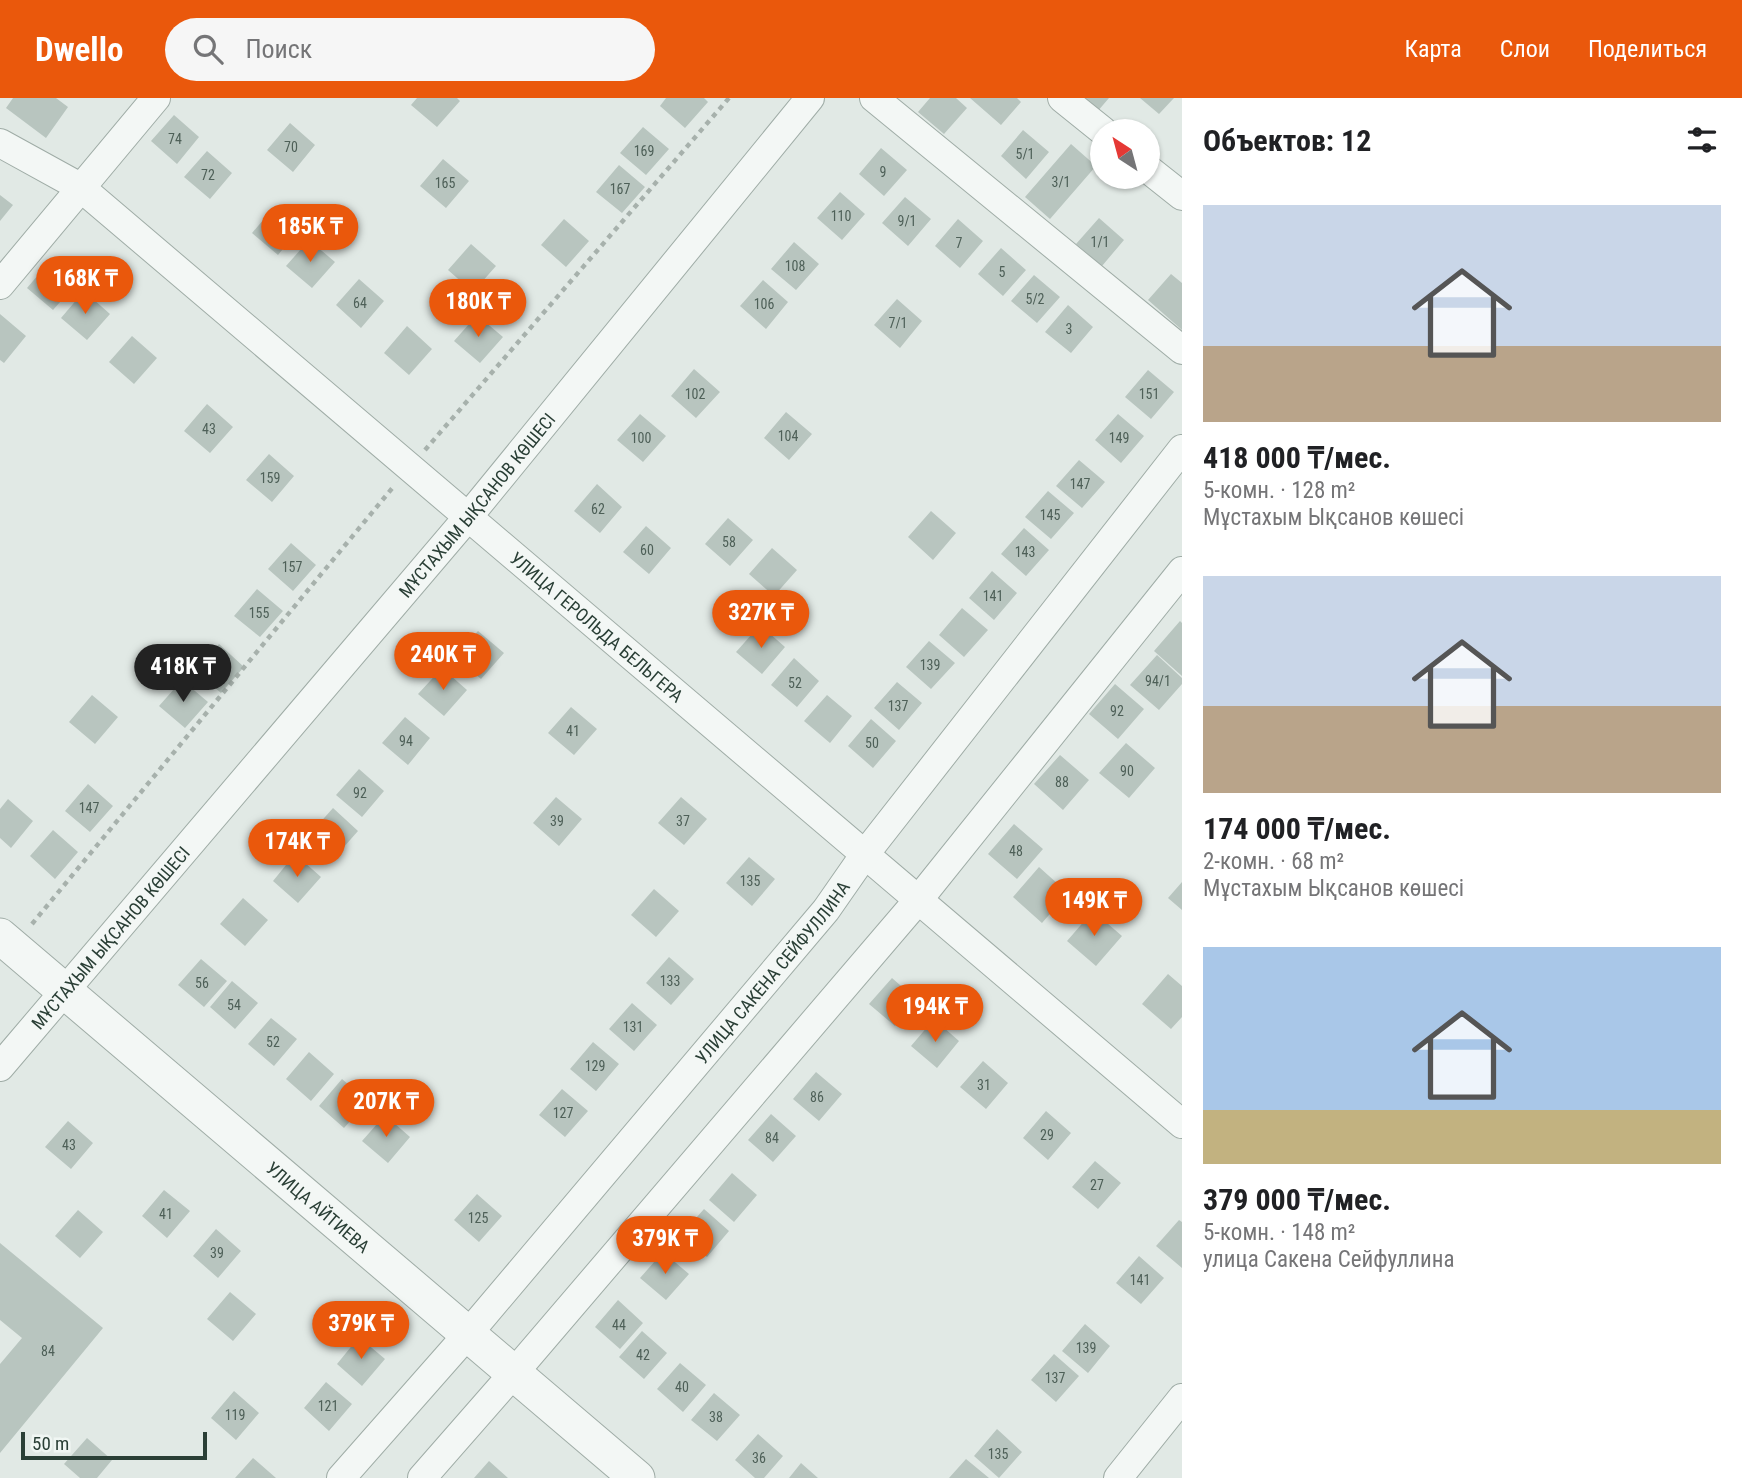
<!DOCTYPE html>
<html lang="ru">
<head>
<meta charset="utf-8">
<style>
	body { margin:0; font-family:"Roboto Condensed",sans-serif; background:#f6f6f6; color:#202124; height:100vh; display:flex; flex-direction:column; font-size:26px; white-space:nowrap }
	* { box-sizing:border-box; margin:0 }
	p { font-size:23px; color:#757577 }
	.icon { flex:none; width:38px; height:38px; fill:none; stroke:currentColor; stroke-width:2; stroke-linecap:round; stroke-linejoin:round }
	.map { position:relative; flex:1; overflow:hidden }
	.side { display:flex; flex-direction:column; background:#fff; width:560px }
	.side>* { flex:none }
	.needle { width:46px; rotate:324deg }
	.controls { position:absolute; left:1090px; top:21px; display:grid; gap:14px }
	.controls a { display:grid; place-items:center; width:70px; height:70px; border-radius:50%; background:#fff; box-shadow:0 2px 5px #0004; font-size:35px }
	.scale { position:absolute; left:21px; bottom:18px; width:186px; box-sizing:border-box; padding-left:7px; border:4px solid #2a3f36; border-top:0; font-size:19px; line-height:24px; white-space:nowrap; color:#2a3f36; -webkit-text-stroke:5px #f0f6f3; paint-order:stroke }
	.price { position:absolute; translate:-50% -60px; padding:0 16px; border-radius:24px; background:#ea580c; color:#fff; font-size:23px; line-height:46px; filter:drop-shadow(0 2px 4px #0008) }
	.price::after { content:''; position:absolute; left:50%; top:42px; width:21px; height:16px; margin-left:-10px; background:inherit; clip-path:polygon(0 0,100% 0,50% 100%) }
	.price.selected { background:#222; color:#fff }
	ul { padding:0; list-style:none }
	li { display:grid; align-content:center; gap:14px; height:371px; padding:0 21px }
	li span { display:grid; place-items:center; height:217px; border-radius:0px; color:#555 }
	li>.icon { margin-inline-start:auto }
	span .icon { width:126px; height:126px; fill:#fffc; stroke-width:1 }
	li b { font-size:30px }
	h2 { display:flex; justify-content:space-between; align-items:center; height:84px; padding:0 21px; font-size:30px }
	header { display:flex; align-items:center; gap:42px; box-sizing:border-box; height:98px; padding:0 35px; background:#ea580c; color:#fff }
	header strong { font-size:33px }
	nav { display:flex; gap:38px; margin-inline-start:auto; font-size:24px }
	.search { width:490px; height:63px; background:#f6f6f6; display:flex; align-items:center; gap:18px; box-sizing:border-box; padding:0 24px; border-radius:38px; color:#757577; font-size:26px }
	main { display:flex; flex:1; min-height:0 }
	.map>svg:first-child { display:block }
	.building { fill:#b8c5bf }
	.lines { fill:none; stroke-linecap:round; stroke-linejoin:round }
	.minor-casing { stroke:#9faca6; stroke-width:30 }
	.tertiary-casing { stroke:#9faca6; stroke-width:37 }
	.path { stroke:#a7b1ac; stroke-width:4.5; stroke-dasharray:5 5; stroke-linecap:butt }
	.minor { stroke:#f3f7f5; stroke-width:28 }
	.tertiary { stroke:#f3f7f5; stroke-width:35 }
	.labels { text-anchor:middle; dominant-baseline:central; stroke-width:5; stroke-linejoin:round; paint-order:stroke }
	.number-label { font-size:14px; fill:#4e6058 }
	.street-label { font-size:18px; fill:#2a3f36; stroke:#f0f6f3 }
</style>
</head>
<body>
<header>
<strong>Dwello</strong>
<div class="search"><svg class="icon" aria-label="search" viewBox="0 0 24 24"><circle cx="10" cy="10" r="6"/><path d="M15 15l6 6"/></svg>Поиск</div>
<nav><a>Карта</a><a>Слои</a><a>Поделиться</a></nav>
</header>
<main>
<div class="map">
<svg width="1182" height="1380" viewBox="0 0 1182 1380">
	<rect width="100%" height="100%" fill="#e1e9e5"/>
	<path class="building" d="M 13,0 L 56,0 L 68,9 L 46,40 L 6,10 Z
		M 417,0 L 457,0 L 460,3 L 437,29 L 411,7 Z
		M 666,0 L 704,0 L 708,4 L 685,30 L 660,8 Z
		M 930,0 L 956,0 L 967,10 L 944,36 L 918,14 Z
		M 970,0 L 1017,0 L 1021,4 L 1001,27 Z
		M 1081,0 L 1109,0 L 1097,14 Z
		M 1140,0 L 1174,0 L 1159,16 Z
		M 174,17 L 199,39 L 177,66 L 151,43 Z
		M 290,25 L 315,47 L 293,74 L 267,52 Z
		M 643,29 L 669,51 L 646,77 L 620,55 Z
		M 1023,32 L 1049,54 L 1026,81 L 1001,58 Z
		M 1071,46 L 1096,68 L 1050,121 L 1025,99 Z
		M 881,50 L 907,72 L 884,98 L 859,76 Z
		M 207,53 L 232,75 L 210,101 L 184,79 Z
		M 443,61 L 469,83 L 446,110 L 420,88 Z
		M 619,67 L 645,89 L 622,115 L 596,94 Z
		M 840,94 L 865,116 L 842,142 L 817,120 Z
		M 0,97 L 13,107 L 0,123 Z
		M 905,99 L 931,121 L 908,148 L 882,125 Z
		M 275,108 L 300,130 L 278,157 L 252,135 Z
		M 1099,120 L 1124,142 L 1102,168 L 1076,146 Z
		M 564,121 L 589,143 L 566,169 L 541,147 Z
		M 958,121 L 983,143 L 960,170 L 935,148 Z
		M 309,142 L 335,164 L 312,190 L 286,168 Z
		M 794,144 L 819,166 L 796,192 L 771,171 Z
		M 471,146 L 496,168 L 473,194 L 448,172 Z
		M 1001,150 L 1026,172 L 1003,198 L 978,176 Z
		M 50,163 L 76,186 L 53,212 L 27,190 Z
		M 1171,176 L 1182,185 L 1182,232 L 1148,202 Z
		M 1034,177 L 1060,199 L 1037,225 L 1011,203 Z
		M 359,181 L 384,203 L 361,230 L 336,207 Z
		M 763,182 L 788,204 L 766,231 L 740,208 Z
		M 84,193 L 110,216 L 87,242 L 61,220 Z
		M 897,201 L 922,223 L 900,250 L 874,227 Z
		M 1068,207 L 1093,229 L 1071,255 L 1045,234 Z
		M 0,216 L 26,238 L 4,265 L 0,262 Z
		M 477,217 L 503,239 L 480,265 L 454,243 Z
		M 407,228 L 432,251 L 409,277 L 384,255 Z
		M 132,238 L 157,260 L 134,286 L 109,264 Z
		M 694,271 L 720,294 L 696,320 L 671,298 Z
		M 1148,272 L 1174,294 L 1151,321 L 1125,299 Z
		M 207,306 L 233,329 L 210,355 L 184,333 Z
		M 786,314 L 812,336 L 789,362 L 764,340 Z
		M 640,316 L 666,338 L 643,364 L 617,342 Z
		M 1118,316 L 1144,338 L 1121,365 L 1095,342 Z
		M 269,356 L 294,378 L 272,404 L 246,382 Z
		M 1079,362 L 1105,384 L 1082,410 L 1056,388 Z
		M 597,386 L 622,409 L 600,435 L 574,413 Z
		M 1048,393 L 1074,415 L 1051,441 L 1025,419 Z
		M 931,413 L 956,435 L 933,462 L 908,439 Z
		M 728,420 L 753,442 L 730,468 L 705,446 Z
		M 646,428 L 671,450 L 649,476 L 623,454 Z
		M 1024,430 L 1049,452 L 1026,478 L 1001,456 Z
		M 291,445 L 316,467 L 293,493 L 268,471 Z
		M 772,450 L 797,472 L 774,498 L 749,476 Z
		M 992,473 L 1017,495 L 994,522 L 969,500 Z
		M 257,491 L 283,513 L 260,539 L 234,518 Z
		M 962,510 L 988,532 L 964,559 L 939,537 Z
		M 1180,523 L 1182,525 L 1182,578 L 1154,553 Z
		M 760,527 L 785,549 L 762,576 L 736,554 Z
		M 478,533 L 504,555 L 481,581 L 455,559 Z
		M 929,543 L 955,565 L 931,591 L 906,569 Z
		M 219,546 L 244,569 L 221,595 L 196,573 Z
		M 1157,557 L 1182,580 L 1182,586 L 1159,612 L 1130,587 Z
		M 794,560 L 819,583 L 797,609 L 771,587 Z
		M 442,570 L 467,592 L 444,618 L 418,596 Z
		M 182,582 L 208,604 L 185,630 L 159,608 Z
		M 897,584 L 922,605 L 899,632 L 874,610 Z
		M 1115,586 L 1144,611 L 1118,641 L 1089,616 Z
		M 92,597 L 118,619 L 95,646 L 69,624 Z
		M 827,597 L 852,618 L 830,645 L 804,623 Z
		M 571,609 L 597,631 L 574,657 L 548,635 Z
		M 405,619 L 430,640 L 408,667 L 382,645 Z
		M 871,621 L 896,643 L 873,670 L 848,648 Z
		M 1126,645 L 1155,670 L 1129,700 L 1099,675 Z
		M 1060,657 L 1089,682 L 1063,712 L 1034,686 Z
		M 359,671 L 384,693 L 362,719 L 336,697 Z
		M 88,686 L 113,708 L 90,734 L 65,713 Z
		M 556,699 L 582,721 L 559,748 L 533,725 Z
		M 681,699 L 707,721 L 684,747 L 658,725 Z
		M 8,701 L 33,723 L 11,750 L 0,740 L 0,711 Z
		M 333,710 L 358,733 L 335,759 L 309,737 Z
		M 1014,726 L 1043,751 L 1017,781 L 988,756 Z
		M 53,732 L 78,754 L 55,781 L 30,758 Z
		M 295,756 L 321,779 L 298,805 L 273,783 Z
		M 749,759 L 775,781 L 752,808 L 726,785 Z
		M 1039,769 L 1068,795 L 1042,825 L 1013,799 Z
		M 1182,784 L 1182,812 L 1168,800 Z
		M 654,791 L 679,813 L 656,839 L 631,817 Z
		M 243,800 L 268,822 L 245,848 L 220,826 Z
		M 1093,813 L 1122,838 L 1096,868 L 1067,843 Z
		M 669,859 L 694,881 L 671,907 L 646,885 Z
		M 201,861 L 227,883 L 204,909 L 178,887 Z
		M 1168,876 L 1182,888 L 1182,919 L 1171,931 L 1142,906 Z
		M 892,880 L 917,902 L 895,928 L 869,906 Z
		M 232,883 L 258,905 L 235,931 L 210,909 Z
		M 632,905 L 657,927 L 634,953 L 609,931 Z
		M 271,920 L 297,941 L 274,968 L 248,946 Z
		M 934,921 L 959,943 L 937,970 L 911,948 Z
		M 593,944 L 619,966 L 596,993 L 570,971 Z
		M 309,954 L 334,976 L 311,1003 L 286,981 Z
		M 983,963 L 1008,985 L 986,1011 L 960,989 Z
		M 816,974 L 842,996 L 819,1023 L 793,1001 Z
		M 342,981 L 368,1003 L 344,1030 L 319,1008 Z
		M 562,991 L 588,1013 L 565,1039 L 539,1017 Z
		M 1046,1013 L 1071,1035 L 1048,1062 L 1023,1040 Z
		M 771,1016 L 796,1038 L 773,1064 L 748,1042 Z
		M 385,1017 L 410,1039 L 388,1065 L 362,1043 Z
		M 68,1023 L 93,1045 L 71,1071 L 45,1049 Z
		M 1095,1063 L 1121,1085 L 1098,1111 L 1072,1089 Z
		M 732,1075 L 757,1097 L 734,1124 L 709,1102 Z
		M 164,1092 L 190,1113 L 167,1140 L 142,1118 Z
		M 477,1096 L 502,1118 L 479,1144 L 454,1122 Z
		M 704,1111 L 729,1133 L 707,1159 L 681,1137 Z
		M 78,1112 L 103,1134 L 80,1160 L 55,1138 Z
		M 1179,1122 L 1182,1124 L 1182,1170 L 1156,1148 Z
		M 216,1131 L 241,1153 L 218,1180 L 193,1158 Z
		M 0,1145 L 103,1230 L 0,1355 L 0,1266 L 22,1240 L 0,1222 Z
		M 663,1154 L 689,1176 L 666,1202 L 640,1180 Z
		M 1139,1158 L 1164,1180 L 1141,1206 L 1116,1185 Z
		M 230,1194 L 256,1216 L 233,1243 L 207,1221 Z
		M 618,1202 L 643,1225 L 620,1251 L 595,1229 Z
		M 1085,1226 L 1110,1248 L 1088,1275 L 1062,1253 Z
		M 642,1233 L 667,1255 L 644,1281 L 619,1259 Z
		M 359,1239 L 385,1261 L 362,1288 L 337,1266 Z
		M 1054,1256 L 1079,1278 L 1056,1304 L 1031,1282 Z
		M 680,1265 L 706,1287 L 683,1314 L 657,1291 Z
		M 326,1284 L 352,1306 L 329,1333 L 304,1310 Z
		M 234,1293 L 259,1315 L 236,1342 L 211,1320 Z
		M 714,1295 L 740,1317 L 717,1343 L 691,1322 Z
		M 997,1331 L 1022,1354 L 999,1380 L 974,1358 Z
		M 758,1336 L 783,1358 L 764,1380 L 755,1380 L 735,1362 Z
		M 87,1340 L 112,1362 L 97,1380 L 80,1380 L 64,1366 Z
		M 253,1360 L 276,1380 L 235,1380 Z
		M 966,1361 L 989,1380 L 949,1380 Z
		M 489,1363 L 508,1380 L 474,1380 Z
		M 801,1365 L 818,1380 L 789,1380 Z"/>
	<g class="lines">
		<defs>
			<g id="minor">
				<path d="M 874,0 L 1182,252"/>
				<path d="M 1062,0 L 1103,33"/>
				<path id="s1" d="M 0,45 L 80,89 L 1182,1026"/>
				<path d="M 1148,71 L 1182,98"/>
				<path d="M 0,187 L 156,0"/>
				<path id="s2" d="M 0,969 L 468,419 L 810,0"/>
				<path id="s3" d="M 341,1380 L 467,1237 L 826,812 L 865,756 L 1182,351"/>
				<path d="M 422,1380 L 513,1276 L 919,801 L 1182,473"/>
				<path d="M 1118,1380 L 1182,1300"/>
			</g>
			<g id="tertiary">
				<path id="s4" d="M 0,838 L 637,1380"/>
			</g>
		</defs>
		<use href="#minor" class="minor-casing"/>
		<use href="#tertiary" class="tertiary-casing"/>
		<path class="path" d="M 425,352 L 729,0
			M 32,826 L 394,388"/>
		<use href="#minor" class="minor"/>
		<use href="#tertiary" class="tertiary"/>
	</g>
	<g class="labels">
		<g class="number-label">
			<text x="175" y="41">74</text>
			<text x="291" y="49">70</text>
			<text x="644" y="53">169</text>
			<text x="1025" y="56">5/1</text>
			<text x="883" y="74">9</text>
			<text x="208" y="77">72</text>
			<text x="1061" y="84">3/1</text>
			<text x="445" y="85">165</text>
			<text x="620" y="91">167</text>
			<text x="841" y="118">110</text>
			<text x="907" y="123">9/1</text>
			<text x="1100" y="144">1/1</text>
			<text x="959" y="145">7</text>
			<text x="795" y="168">108</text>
			<text x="1002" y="174">5</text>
			<text x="1035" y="201">5/2</text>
			<text x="360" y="205">64</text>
			<text x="764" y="206">106</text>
			<text x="898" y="225">7/1</text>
			<text x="1069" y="231">3</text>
			<text x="695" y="296">102</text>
			<text x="1149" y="296">151</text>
			<text x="209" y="331">43</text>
			<text x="788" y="338">104</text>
			<text x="641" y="340">100</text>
			<text x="1119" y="340">149</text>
			<text x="270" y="380">159</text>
			<text x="1080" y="386">147</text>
			<text x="598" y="411">62</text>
			<text x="1050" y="417">145</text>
			<text x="729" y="444">58</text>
			<text x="647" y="452">60</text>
			<text x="1025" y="454">143</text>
			<text x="292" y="469">157</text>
			<text x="993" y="498">141</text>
			<text x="259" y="515">155</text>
			<text x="930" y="567">139</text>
			<text x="1158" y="583">94/1</text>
			<text x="795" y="585">52</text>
			<text x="898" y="608">137</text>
			<text x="1117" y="613">92</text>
			<text x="573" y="633">41</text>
			<text x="406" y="643">94</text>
			<text x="872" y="645">50</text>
			<text x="1127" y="673">90</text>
			<text x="1062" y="684">88</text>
			<text x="360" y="695">92</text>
			<text x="89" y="710">147</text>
			<text x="557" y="723">39</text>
			<text x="683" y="723">37</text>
			<text x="1016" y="753">48</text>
			<text x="750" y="783">135</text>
			<text x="670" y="883">133</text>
			<text x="202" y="885">56</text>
			<text x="234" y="907">54</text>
			<text x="633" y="929">131</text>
			<text x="273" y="944">52</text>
			<text x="595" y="968">129</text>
			<text x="984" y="987">31</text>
			<text x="817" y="999">86</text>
			<text x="563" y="1015">127</text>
			<text x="1047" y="1037">29</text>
			<text x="772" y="1040">84</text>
			<text x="69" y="1047">43</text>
			<text x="1097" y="1087">27</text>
			<text x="166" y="1116">41</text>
			<text x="478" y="1120">125</text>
			<text x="217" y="1155">39</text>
			<text x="1140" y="1182">141</text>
			<text x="619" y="1227">44</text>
			<text x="1086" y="1250">139</text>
			<text x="48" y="1253">84</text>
			<text x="643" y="1257">42</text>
			<text x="1055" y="1280">137</text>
			<text x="682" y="1289">40</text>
			<text x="328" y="1308">121</text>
			<text x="235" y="1317">119</text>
			<text x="716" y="1319">38</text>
			<text x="998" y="1356">135</text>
			<text x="759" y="1360">36</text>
		</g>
		<g class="street-label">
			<text stroke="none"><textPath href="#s2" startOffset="737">МҰСТАХЫМ ЫҚСАНОВ КӨШЕСІ</textPath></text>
			<text stroke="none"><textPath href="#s1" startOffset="770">УЛИЦА ГЕРОЛЬДА БЕЛЬГЕРА</textPath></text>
			<text stroke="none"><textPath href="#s2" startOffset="170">МҰСТАХЫМ ЫҚСАНОВ КӨШЕСІ</textPath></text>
			<text stroke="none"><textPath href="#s3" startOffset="665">УЛИЦА САКЕНА СЕЙФУЛЛИНА</textPath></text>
			<text stroke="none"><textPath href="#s4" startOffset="418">УЛИЦА АЙТИЕВА</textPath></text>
		</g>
	</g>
</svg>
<div class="controls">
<a><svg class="needle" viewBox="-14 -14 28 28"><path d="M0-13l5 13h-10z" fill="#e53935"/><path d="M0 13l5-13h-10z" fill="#757577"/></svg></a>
</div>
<div class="scale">50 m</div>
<b class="price" style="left:310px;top:166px">185K ₸</b>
<b class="price" style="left:85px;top:218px">168K ₸</b>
<b class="price" style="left:478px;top:241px">180K ₸</b>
<b class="price" style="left:761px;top:552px">327K ₸</b>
<b class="price" style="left:443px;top:594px">240K ₸</b>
<b class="price selected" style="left:183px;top:606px">418K ₸</b>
<b class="price" style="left:297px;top:781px">174K ₸</b>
<b class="price" style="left:1094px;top:840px">149K ₸</b>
<b class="price" style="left:935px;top:946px">194K ₸</b>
<b class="price" style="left:386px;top:1041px">207K ₸</b>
<b class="price" style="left:665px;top:1178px">379K ₸</b>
<b class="price" style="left:361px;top:1263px">379K ₸</b>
</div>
<section class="side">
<h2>Объектов: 12<svg class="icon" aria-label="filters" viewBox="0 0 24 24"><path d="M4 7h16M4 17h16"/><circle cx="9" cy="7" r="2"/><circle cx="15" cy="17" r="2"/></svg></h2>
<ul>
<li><span style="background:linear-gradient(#c9d6e8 65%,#b9a48a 0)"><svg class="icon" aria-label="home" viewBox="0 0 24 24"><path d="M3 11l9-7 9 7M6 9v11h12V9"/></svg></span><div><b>418 000 ₸/мес.</b><p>5-комн. · 128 m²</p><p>Мұстахым Ықсанов көшесі</p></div></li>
<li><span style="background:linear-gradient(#c9d6e8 60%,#b9a48a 0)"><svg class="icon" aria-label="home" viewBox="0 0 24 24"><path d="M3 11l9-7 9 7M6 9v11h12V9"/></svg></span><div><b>174 000 ₸/мес.</b><p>2-комн. · 68 m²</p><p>Мұстахым Ықсанов көшесі</p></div></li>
<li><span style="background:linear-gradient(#a9c7e8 75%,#c2b280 0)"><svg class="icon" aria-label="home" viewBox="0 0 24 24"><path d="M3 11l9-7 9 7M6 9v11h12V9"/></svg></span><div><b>379 000 ₸/мес.</b><p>5-комн. · 148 m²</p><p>улица Сакена Сейфуллина</p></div></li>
</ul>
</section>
</main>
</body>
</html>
